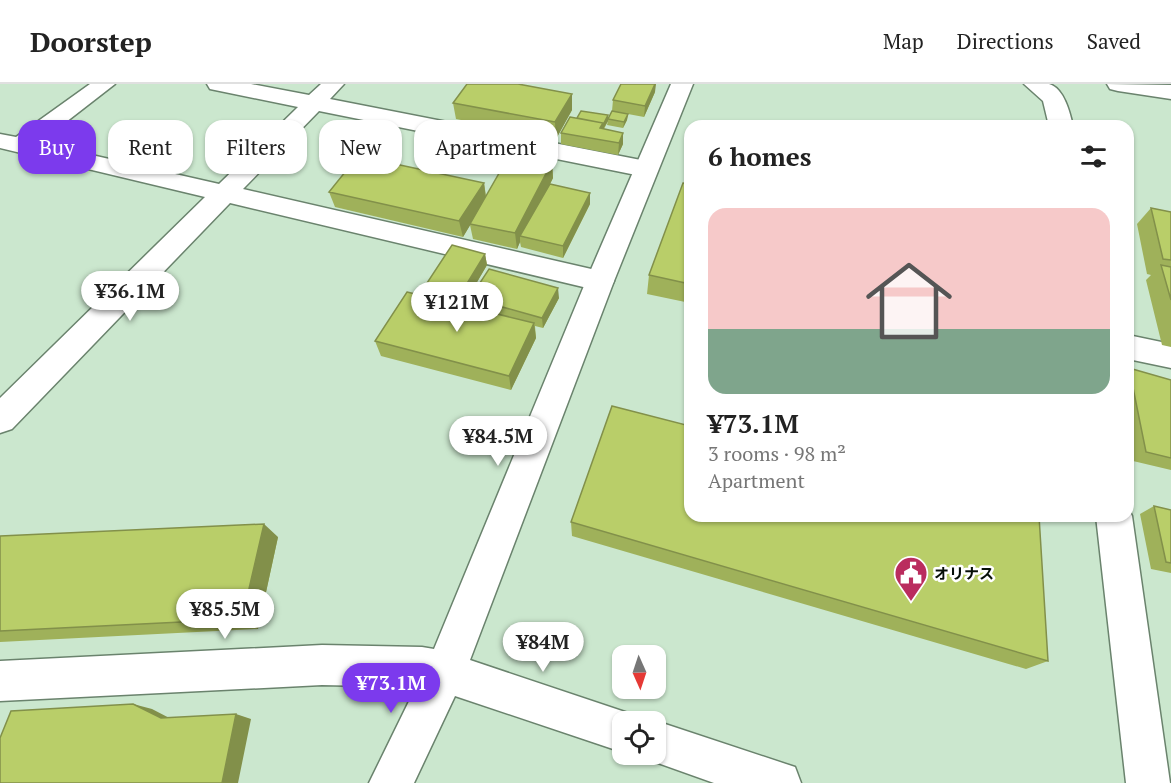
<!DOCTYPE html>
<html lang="en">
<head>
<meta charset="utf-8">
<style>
	body { margin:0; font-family:"PT Serif","Noto Sans JP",serif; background:#f2f2f2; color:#222; height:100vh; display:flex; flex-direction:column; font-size:22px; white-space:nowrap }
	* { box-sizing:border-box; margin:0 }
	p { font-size:20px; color:#767676 }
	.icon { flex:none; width:33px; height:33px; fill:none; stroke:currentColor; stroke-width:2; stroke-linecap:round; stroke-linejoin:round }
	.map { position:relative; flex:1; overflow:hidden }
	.sheet { position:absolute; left:684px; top:36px; width:450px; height:402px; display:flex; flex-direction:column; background:#fff; border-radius:18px; box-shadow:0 2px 4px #0004 }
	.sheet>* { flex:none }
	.guide { position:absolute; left:18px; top:36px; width:570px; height:54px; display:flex; gap:12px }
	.needle { width:39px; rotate:177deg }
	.buttons { position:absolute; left:612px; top:561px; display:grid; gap:12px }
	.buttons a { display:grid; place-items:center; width:54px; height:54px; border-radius:12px; background:#fff; box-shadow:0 2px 4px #0004; font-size:30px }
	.price { position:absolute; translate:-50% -51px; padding:0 14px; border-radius:21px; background:#fff; color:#222; font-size:20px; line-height:39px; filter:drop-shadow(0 2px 3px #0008) }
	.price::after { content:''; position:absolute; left:50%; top:36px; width:18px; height:14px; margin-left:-9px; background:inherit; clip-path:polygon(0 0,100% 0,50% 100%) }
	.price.on { background:#7c3aed; color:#fff }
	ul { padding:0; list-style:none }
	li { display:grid; align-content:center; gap:12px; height:318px; padding:0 24px }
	li span { display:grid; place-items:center; height:186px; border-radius:18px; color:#555 }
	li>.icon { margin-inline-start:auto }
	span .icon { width:108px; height:108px; fill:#fffc; stroke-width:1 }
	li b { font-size:26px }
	h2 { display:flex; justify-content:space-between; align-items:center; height:72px; padding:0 24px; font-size:26px }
	.chip { padding:0 21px; border-radius:18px; background:#fff; box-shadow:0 2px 4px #0004; font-size:21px; line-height:54px }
	.chip.on { background:#7c3aed; color:#fff }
	header { display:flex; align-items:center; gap:36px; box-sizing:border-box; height:84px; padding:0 30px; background:#fff; border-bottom:2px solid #e0e0e0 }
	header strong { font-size:28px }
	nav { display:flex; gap:33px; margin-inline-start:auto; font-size:21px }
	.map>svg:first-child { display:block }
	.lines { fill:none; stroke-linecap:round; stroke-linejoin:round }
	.minor-casing { stroke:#6a836d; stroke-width:3 }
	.tertiary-casing { stroke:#6a836d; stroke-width:3 }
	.minor { fill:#fff; fill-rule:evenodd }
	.tertiary { fill:#fff; fill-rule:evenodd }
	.wall { fill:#9fb15a }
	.shaded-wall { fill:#82904a }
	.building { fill:#b9ce69; stroke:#82904a; stroke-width:1.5 }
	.labels { text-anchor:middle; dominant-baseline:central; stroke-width:5; stroke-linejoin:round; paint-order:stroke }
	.poi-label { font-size:15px; font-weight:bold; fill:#060f07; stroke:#fff; text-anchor:start }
</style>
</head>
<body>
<header>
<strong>Doorstep</strong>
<nav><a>Map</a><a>Directions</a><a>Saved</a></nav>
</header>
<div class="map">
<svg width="1171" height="699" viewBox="0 0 1171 699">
	<rect width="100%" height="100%" fill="#cbe7ce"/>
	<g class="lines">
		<defs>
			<path id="minor" d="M 90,0 L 115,0 L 39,59 L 219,100 L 298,23 L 210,5 L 207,0 L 251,0 L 309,11 L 321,0 L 344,0 L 330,15 L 646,77 L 655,80 L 658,85 L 655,90 L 646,93 L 319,27 L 243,105 L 600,187 L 610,190 L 614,197 L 610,204 L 600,207 L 230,119 L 12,345 L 0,349 L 0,314 L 205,113 L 0,64 L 0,50 L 16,53 Z
				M 1107,0 L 1171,1 L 1171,15 L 1118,7 L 1110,5 Z"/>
			<path id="tertiary" d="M 671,0 L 693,0 L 614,197 L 470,576 L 637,632 L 639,638 L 622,638 L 622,668 L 455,612 L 414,699 L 369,699 L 416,603 L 322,601 L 0,617 L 0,577 L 322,561 L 422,563 L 434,565 L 586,197 Z
				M 1024,0 C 1032,0 1042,0 1049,0 C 1064,4 1070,29 1073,42 L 1049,42 L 1043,17 Z
				M 1128,251 L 1171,260 L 1171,284 L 1128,275 Z
				M 1128,424 L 1132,432 L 1170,699 L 1126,699 L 1096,432 L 1128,432 Z
				M 656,637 L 795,683 L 801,699 L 714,699 L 641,673 L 640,670 L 656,670 L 656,638 L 654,638 Z"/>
		</defs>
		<use href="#minor" class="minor-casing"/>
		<use href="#tertiary" class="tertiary-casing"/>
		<use href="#minor" class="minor"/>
		<use href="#tertiary" class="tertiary"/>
	</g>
	<path class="wall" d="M 655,8 L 644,33 L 628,30 L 627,36 L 623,44 L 607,41 L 608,37 L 604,45 L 623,60 L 618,71 L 561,60 L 561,49 L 577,34 L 608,31 L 608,35 L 612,27 L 613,16 Z
		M 572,10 L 572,26 L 556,55 L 456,35 L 453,19 Z
		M 552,78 L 553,94 L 550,100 L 590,109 L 590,120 L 563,174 L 521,163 L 520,158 L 517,165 L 473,155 L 470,141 L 463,153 L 335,123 L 329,108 L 484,99 L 486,112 Z
		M 690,100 L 690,219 L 647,210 L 649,191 Z
		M 1151,124 L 1171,128 L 1171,263 L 1162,261 L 1146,196 L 1151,191 L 1147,190 L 1137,140 Z
		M 485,170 L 487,181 L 463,222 L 473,224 L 470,214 L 559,214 L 543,244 L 535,242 L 536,254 L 511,306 L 381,272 L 375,257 L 429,213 L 425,202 Z
		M 1129,284 L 1171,296 L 1171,386 L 1133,377 L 1128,351 L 1128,285 Z
		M 1154,422 L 1171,426 L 1171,489 L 1151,485 L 1140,430 Z
		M 571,438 L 1048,577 L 1026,585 L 572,452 Z
		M 0,452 L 278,453 L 258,545 L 0,558 Z"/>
	<path class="shaded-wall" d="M 655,0 L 656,0 L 655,8 L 644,33 L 645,22 Z
		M 572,10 L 572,26 L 556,55 L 555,38 Z
		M 628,30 L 627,36 L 623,44 L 624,38 Z
		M 608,31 L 608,37 L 602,47 L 600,44 Z
		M 623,49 L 623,60 L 618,71 L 619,59 Z
		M 552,78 L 553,94 L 523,153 L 520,152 L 520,158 L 517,165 L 515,149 Z
		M 484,99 L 486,115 L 463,153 L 459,137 Z
		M 590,109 L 590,120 L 563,174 L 563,162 Z
		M 485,170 L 487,181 L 463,222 L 460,211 Z
		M 558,204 L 559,214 L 543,244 L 542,234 Z
		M 534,239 L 536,254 L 511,306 L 509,292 Z
		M 264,440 L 278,453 L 258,545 L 242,535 Z
		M 133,620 L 152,625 L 179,639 L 161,634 Z
		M 236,630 L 251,635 L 238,699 L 222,699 Z"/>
	<path class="building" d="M 467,0 L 518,0 L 572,10 L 555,38 L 453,19 Z
		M 621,0 L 655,0 L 645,22 L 613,16 Z
		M 581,27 L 608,31 L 603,41 L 603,39 L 577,34 Z
		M 612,27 L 628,30 L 624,38 L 608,35 Z
		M 570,33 L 603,39 L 600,44 L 623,49 L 619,59 L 561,49 Z
		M 510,70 L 552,78 L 515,149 L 470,140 Z
		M 358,72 L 484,99 L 459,137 L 329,108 Z
		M 683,99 L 690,100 L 690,200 L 649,191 Z
		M 550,100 L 590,109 L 563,162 L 520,152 Z
		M 1151,124 L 1171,128 L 1171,176 L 1163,175 Z
		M 452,161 L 485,170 L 460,211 L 425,202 Z
		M 1161,181 L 1171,183 L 1171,216 Z
		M 489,185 L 558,204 L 542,234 L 470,214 Z
		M 407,208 L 534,239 L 509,292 L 375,257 Z
		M 1129,284 L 1171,296 L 1171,374 L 1146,368 Z
		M 612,322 L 690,342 L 690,432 L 1039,432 L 1048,577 L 571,438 Z
		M 1154,422 L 1171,426 L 1171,479 L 1166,478 Z
		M 264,440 L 242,535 L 0,547 L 0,452 Z
		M 133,620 L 161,634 L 236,630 L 222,699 L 0,699 L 0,654 L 11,627 Z"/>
	<defs>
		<symbol id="civic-pin" viewBox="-11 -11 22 30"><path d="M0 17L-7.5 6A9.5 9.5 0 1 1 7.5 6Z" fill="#ba2c5e" stroke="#fff"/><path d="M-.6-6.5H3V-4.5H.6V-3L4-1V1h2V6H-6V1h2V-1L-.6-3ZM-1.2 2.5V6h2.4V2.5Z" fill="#fff"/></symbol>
	</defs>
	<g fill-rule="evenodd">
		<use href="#civic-pin" x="892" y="470" width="38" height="52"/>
	</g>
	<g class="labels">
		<g class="poi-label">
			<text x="934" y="489">オリナス</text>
		</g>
	</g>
</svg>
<div class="buttons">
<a><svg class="needle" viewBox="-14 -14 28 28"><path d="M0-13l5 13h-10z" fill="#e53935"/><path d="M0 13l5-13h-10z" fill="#767676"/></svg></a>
<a><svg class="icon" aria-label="locate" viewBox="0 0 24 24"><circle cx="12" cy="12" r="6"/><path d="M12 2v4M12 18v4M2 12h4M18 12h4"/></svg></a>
</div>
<b class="price" style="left:130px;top:238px">¥36.1M</b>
<b class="price" style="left:457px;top:249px">¥121M</b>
<b class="price" style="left:498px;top:383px">¥84.5M</b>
<b class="price" style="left:225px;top:556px">¥85.5M</b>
<b class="price" style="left:543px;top:589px">¥84M</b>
<b class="price on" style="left:391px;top:630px">¥73.1M</b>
<div class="guide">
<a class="chip on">Buy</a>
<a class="chip">Rent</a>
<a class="chip">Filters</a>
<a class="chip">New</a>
<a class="chip">Apartment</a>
</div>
<section class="sheet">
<h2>6 homes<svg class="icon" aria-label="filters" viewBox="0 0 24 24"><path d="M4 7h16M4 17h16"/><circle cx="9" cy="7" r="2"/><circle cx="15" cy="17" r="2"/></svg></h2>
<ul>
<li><span style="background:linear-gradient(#f6c9c9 65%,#7fa58c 0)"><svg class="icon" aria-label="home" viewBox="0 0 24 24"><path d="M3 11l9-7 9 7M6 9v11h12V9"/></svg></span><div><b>¥73.1M</b><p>3 rooms · 98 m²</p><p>Apartment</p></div></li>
</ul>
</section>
</div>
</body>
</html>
